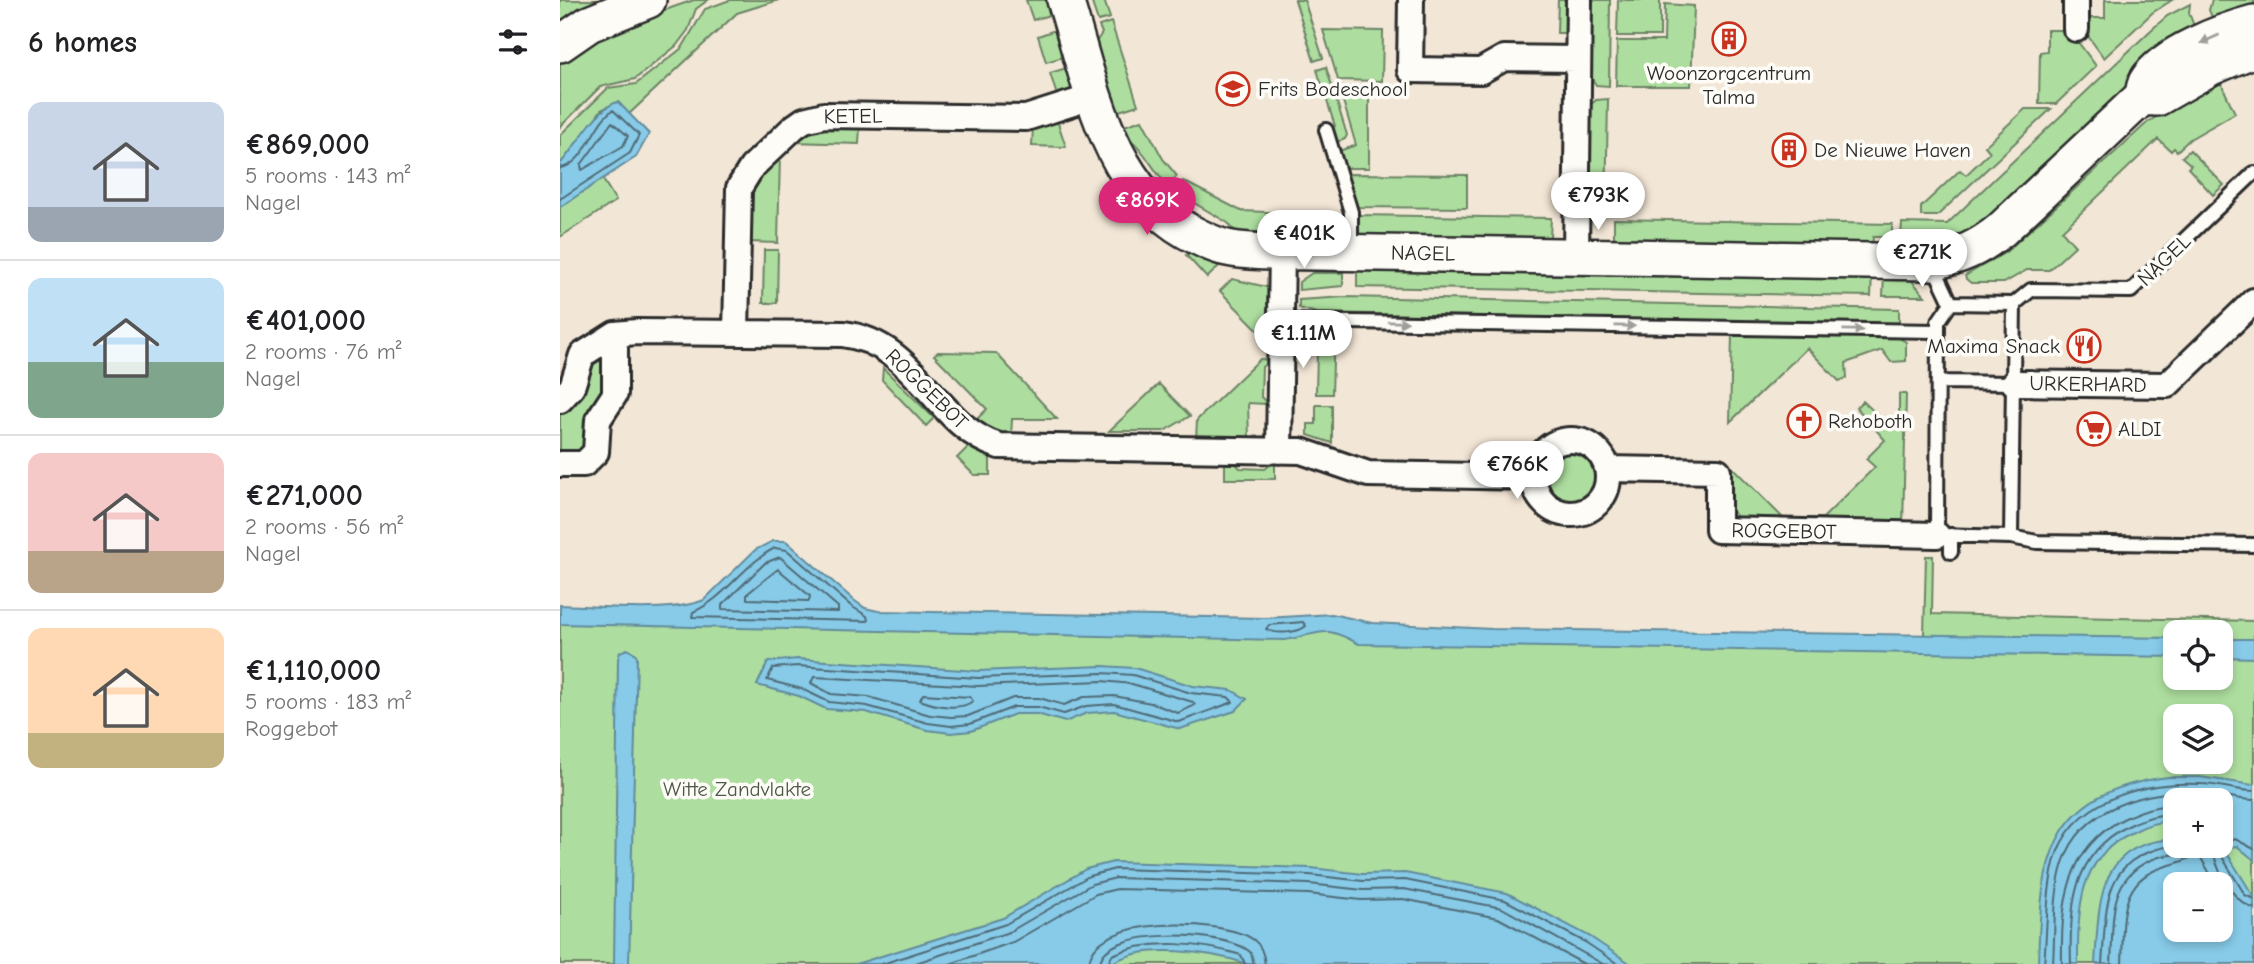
<!DOCTYPE html>
<html lang="en">
<head>
<meta charset="utf-8">
<style>
	body { margin:0; font-family:"Comic Neue",sans-serif; background:#f6f6f6; color:#202124; height:100vh; display:flex; flex-direction:column; font-size:26px; white-space:nowrap }
	* { box-sizing:border-box; margin:0 }
	p { font-size:23px; color:#757577 }
	.icon { flex:none; width:38px; height:38px; fill:none; stroke:currentColor; stroke-width:2; stroke-linecap:round; stroke-linejoin:round }
	.map { position:relative; flex:1; overflow:hidden }
	.side { display:flex; flex-direction:column; background:#fff; width:560px }
	.side>* { flex:none }
	.tools { position:absolute; left:1603px; top:620px; display:grid; gap:14px }
	.tools a { display:grid; place-items:center; width:70px; height:70px; border-radius:14px; background:#fff; box-shadow:0 4px 10px #0003; font-size:35px }
	.price { position:absolute; translate:-50% -60px; padding:0 16px; border-radius:24px; background:#fff; color:#222; font-size:23px; line-height:46px; filter:drop-shadow(0 2px 4px #0008) }
	.price::after { content:''; position:absolute; left:50%; top:42px; width:21px; height:16px; margin-left:-10px; background:inherit; clip-path:polygon(0 0,100% 0,50% 100%) }
	.price.on { background:#db2777; color:#fff }
	ul { padding:0; list-style:none }
	li { display:flex; align-items:center; gap:21px; height:175px; padding:0 28px }
	li+li { border-top:2px solid #e0e0e0 }
	li span { display:grid; place-items:center; flex:none; width:196px; height:140px; border-radius:14px; color:#555 }
	li>.icon { margin-inline-start:auto }
	span .icon { width:84px; height:84px; fill:#fffc; stroke-width:1 }
	li b { font-size:30px }
	h2 { display:flex; justify-content:space-between; align-items:center; height:84px; padding:0 28px; font-size:30px }
	main { display:flex; flex:1; min-height:0 }
	.map>svg:first-child { display:block }
	.green { fill:#adde9f; stroke:#6c8465; stroke-width:2; fill-rule:evenodd }
	.water { fill:#87cbe8; stroke:#628b9c; stroke-width:2; fill-rule:evenodd }
	.lines { fill:none; stroke-linecap:round; stroke-linejoin:round }
	.shore { stroke:#506b77; stroke-width:2 }
	.lane-casing { stroke:#2b2b2b; stroke-width:18 }
	.street-casing { stroke:#2b2b2b; stroke-width:30 }
	.secondary-casing { stroke:#2b2b2b; stroke-width:40 }
	.lane { stroke:#fdfcf7; stroke-width:12 }
	.street { stroke:#fdfcf7; stroke-width:24 }
	.secondary { stroke:#fdfcf7; stroke-width:35 }
	.oneway { fill:#9e9e9b }
	.labels { text-anchor:middle; dominant-baseline:central; stroke-width:7; stroke-linejoin:round; paint-order:stroke }
	.poi-label { font-size:21px; fill:#2b2b2b; stroke:#fdfcf7; text-anchor:start }
	.street-label { font-size:21px; fill:#2b2b2b; stroke:#fdfcf7 }
	.park-label { font-size:21px; fill:#4c5848; stroke:#fdfcf7 }
</style>
</head>
<body>
<main>
<section class="side">
<h2>6 homes<svg class="icon" aria-label="filters" viewBox="0 0 24 24"><path d="M4 7h16M4 17h16"/><circle cx="9" cy="7" r="2"/><circle cx="15" cy="17" r="2"/></svg></h2>
<ul>
<li><span style="background:linear-gradient(#c9d6e8 75%,#9aa5b1 0)"><svg class="icon" aria-label="home" viewBox="0 0 24 24"><path d="M3 11l9-7 9 7M6 9v11h12V9"/></svg></span><div><b>€869,000</b><p>5 rooms · 143 m²</p><p>Nagel</p></div></li>
<li><span style="background:linear-gradient(#bfe0f5 60%,#7fa58c 0)"><svg class="icon" aria-label="home" viewBox="0 0 24 24"><path d="M3 11l9-7 9 7M6 9v11h12V9"/></svg></span><div><b>€401,000</b><p>2 rooms · 76 m²</p><p>Nagel</p></div></li>
<li><span style="background:linear-gradient(#f6c9c9 70%,#b9a48a 0)"><svg class="icon" aria-label="home" viewBox="0 0 24 24"><path d="M3 11l9-7 9 7M6 9v11h12V9"/></svg></span><div><b>€271,000</b><p>2 rooms · 56 m²</p><p>Nagel</p></div></li>
<li><span style="background:linear-gradient(#ffd9b3 75%,#c2b280 0)"><svg class="icon" aria-label="home" viewBox="0 0 24 24"><path d="M3 11l9-7 9 7M6 9v11h12V9"/></svg></span><div><b>€1,110,000</b><p>5 rooms · 183 m²</p><p>Roggebot</p></div></li>
</ul>
</section>
<div class="map">
<svg width="1694" height="964" viewBox="0 0 1694 964">
	<rect width="100%" height="100%" fill="#f2e6d6"/>
	<filter id="ink" filterUnits="userSpaceOnUse"><feTurbulence type="fractalNoise" baseFrequency=".0143" numOctaves="2"/><feDisplacementMap in="SourceGraphic" scale="14" xChannelSelector="R" yChannelSelector="G"/><feConvolveMatrix kernelMatrix="1 2 1 2 8 2 1 2 1" color-interpolation-filters="sRGB"/></filter>
	<g filter="url(#ink)">
		<path class="green" d="M 0,0 L 51,0 L 0,28 Z
			M 134,0 L 148,0 L 136,9 L 128,30 L 116,46 L 75,79 L 40,87 L 0,127 L 0,62 C 42,34 86,16 134,0 Z
			M 170,0 L 219,0 L 177,13 L 69,114 L 58,102 L 41,110 L 16,147 L 0,164 L 0,135 L 48,88 L 76,84 L 122,48 L 145,9 Z
			M 466,0 L 492,0 L 496,13 L 473,20 Z
			M 531,0 L 544,0 L 550,18 L 538,21 Z
			M 735,0 L 744,0 L 763,58 L 754,61 Z
			M 998,0 L 1008,0 L 1007,33 L 997,33 Z
			M 1032,0 L 1050,0 L 1049,86 L 1036,85 L 1031,77 Z
			M 1058,0 L 1100,0 L 1100,36 L 1057,36 Z
			M 1545,0 L 1612,0 L 1592,13 L 1544,58 L 1525,32 L 1526,18 L 1545,18 Z
			M 1652,0 L 1694,0 L 1694,14 L 1653,20 L 1649,10 Z
			M 1105,4 L 1134,6 L 1131,86 L 1056,86 L 1057,41 L 1104,41 Z
			M 1630,4 L 1629,13 L 1634,26 L 1625,30 L 1428,223 L 1397,242 L 1340,248 L 1342,223 L 1387,224 L 1590,31 L 1607,16 Z
			M 551,22 L 578,105 L 556,112 L 534,45 L 542,33 L 539,26 Z
			M 501,28 L 510,55 L 486,62 L 478,36 Z
			M 763,30 L 823,31 L 822,81 L 778,80 Z
			M 1487,30 L 1509,30 L 1536,66 L 1496,104 L 1479,104 L 1480,52 L 1487,51 Z
			M 513,66 L 514,87 L 498,99 L 490,73 Z
			M 766,67 L 787,135 L 785,139 L 776,142 L 771,128 L 775,126 L 757,70 Z
			M 1659,79 L 1675,113 L 1630,139 L 1617,151 L 1614,148 L 1611,151 L 1598,139 L 1502,231 L 1515,246 L 1489,270 L 1467,270 L 1444,283 L 1411,283 L 1406,279 L 1405,276 L 1446,252 L 1588,122 Z
			M 779,87 L 809,87 L 809,168 L 784,168 L 779,151 L 796,145 Z
			M 1048,99 L 1046,211 L 1027,210 L 1029,106 L 1036,100 Z
			M 1465,109 L 1491,109 L 1377,216 L 1361,216 L 1361,207 L 1400,170 L 1406,175 L 1430,152 L 1425,146 Z
			M 497,120 L 506,147 L 472,146 L 473,127 Z
			M 582,120 L 603,159 L 617,176 L 608,186 C 592,170 583,145 564,136 L 561,127 Z
			M 300,126 L 299,144 L 233,142 L 254,127 Z
			M 1630,150 L 1664,185 L 1653,195 L 1628,168 L 1631,165 L 1622,157 Z
			M 220,154 L 218,243 L 187,242 C 187,194 187,190 220,154 Z
			M 786,174 L 907,175 L 907,208 L 797,207 Z
			M 42,178 L 56,201 L 0,237 L 0,207 Z
			M 623,181 L 681,211 L 784,215 L 784,238 L 679,236 L 668,223 L 614,191 Z
			M 797,215 L 991,218 L 990,237 L 982,241 L 797,238 Z
			M 1054,219 L 1332,224 L 1332,237 L 1313,237 L 1312,248 L 1054,243 Z
			M 204,250 L 218,250 L 217,303 L 203,303 Z
			M 637,252 L 664,261 L 647,278 L 626,255 Z
			M 797,265 L 1312,274 L 1311,296 L 797,287 Z
			M 752,273 L 783,273 L 783,286 L 739,290 L 739,282 Z
			M 1324,275 L 1347,275 L 1365,296 L 1323,296 Z
			M 672,279 L 711,288 L 710,334 L 702,334 L 660,291 Z
			M 785,297 L 1339,309 L 1339,324 L 757,313 L 739,308 L 739,300 Z
			M 757,330 L 774,330 L 772,394 L 756,394 L 757,350 L 738,349 L 741,334 Z
			M 1172,334 L 1339,338 L 1346,342 L 1346,361 L 1331,362 L 1322,350 L 1286,363 L 1287,378 L 1279,381 L 1247,348 L 1170,422 Z
			M 378,352 L 436,353 L 497,419 L 452,419 L 451,437 L 443,436 L 415,421 L 427,409 L 374,355 Z
			M 700,359 L 710,360 L 702,367 L 701,397 L 708,404 L 688,403 L 689,441 L 636,440 L 637,420 Z
			M 35,360 L 44,362 L 46,391 L 25,453 L 0,456 L 0,412 Z
			M 323,368 L 374,418 L 366,426 L 322,380 Z
			M 599,384 L 630,416 L 604,431 L 549,431 Z
			M 1339,394 L 1346,394 L 1343,528 L 1182,524 L 1169,506 L 1170,465 L 1223,518 L 1263,518 L 1315,467 L 1306,459 L 1325,440 L 1296,407 L 1303,401 L 1328,425 L 1339,417 Z
			M 756,405 L 772,405 L 772,443 L 748,435 L 748,424 L 756,424 Z
			M 411,444 L 430,454 L 430,475 L 414,475 L 397,458 Z
			M984 477a27 27 0 1 1 54 0a27 27 0 1 1-54 0Z
			M 665,460 L 672,460 L 680,468 L 705,469 L 715,461 L 715,479 L 665,479 Z
			M 1366,556 L 1373,556 L 1372,614 L 1694,621 L 1694,964 L 0,964 L 0,611 L 768,624 L 931,635 L 1364,635 ZM 1615,632 L 1661,632 L 1661,677 L 1615,677 ZM 1615,716 L 1661,716 L 1661,761 L 1615,761 ZM 1615,800 L 1661,800 L 1661,845 L 1615,845 ZM 1615,884 L 1661,884 L 1661,929 L 1615,929 Z"/>
		<path class="water" d="M 58,102 L 89,134 L 76,157 L 0,207 L 0,164 C 16,147 37,106 58,102 Z
			M 213,541 L 226,541 L 295,601 L 305,608 L 318,611 L 706,618 L 772,614 L 812,623 L 932,629 L 1615,638 L 1615,657 L 799,644 C 761,624 765,633 725,640 L 0,624 L 0,605 C 38,606 110,614 144,600 L 195,550 Z
			M 1661,639 L 1694,639 L 1694,658 L 1661,657 Z
			M 67,649 L 75,653 L 77,657 L 69,964 L 54,964 L 58,659 L 60,652 Z
			M 237,659 L 418,671 L 542,666 L 575,668 L 633,686 L 671,690 L 687,699 L 675,711 L 620,729 L 554,711 L 527,713 L 505,722 L 477,714 L 455,714 L 411,731 L 391,733 L 367,730 L 306,712 L 266,709 L 239,696 L 197,685 L 208,662 Z
			M 1608,777 L 1640,777 L 1694,785 L 1694,860 L 1677,846 L 1670,847 L 1668,855 L 1694,897 L 1694,964 L 1535,964 C 1539,904 1536,842 1615,839 L 1615,845 L 1661,845 L 1661,800 L 1615,800 L 1615,822 C 1600,820 1586,825 1573,832 C 1517,858 1518,910 1518,964 L 1478,964 C 1481,860 1487,792 1608,777 ZM 1615,884 L 1661,884 L 1661,929 L 1615,929 Z
			M 553,862 L 751,868 L 803,874 L 845,873 L 947,893 L 1029,936 L 1071,964 L 687,964 C 653,952 582,942 551,964 L 296,964 L 443,918 L 526,869 Z"/>
		<g class="lines">
			<path class="shore" d="M 52,122 L 68,136 L 63,146 L 22,170 L 21,165 Z
				M 0,168 C 26,165 33,122 53,110 L 79,135 L 70,153 L 0,199
				M 215,548 L 227,550 L 291,606 L 307,616 L 308,621 L 132,617 L 133,612 C 165,599 183,564 215,548 Z
				M 220,557 L 278,607 L 278,612 L 162,609 L 162,605 L 205,563 Z
				M 218,569 L 250,596 L 249,601 L 187,599 L 187,594 Z
				M 743,622 L 746,626 C 738,633 716,635 706,629 L 709,625 Z
				M 237,666 L 418,678 L 542,673 L 573,675 L 631,693 L 668,697 L 673,702 L 619,722 L 554,704 L 526,706 L 504,714 L 478,707 L 454,707 L 410,724 L 391,726 L 368,723 L 307,706 L 269,702 L 242,689 L 207,680 L 213,668 Z
				M 254,677 L 418,686 L 542,681 L 572,684 L 633,702 L 635,705 L 618,713 L 591,703 L 554,696 L 524,697 L 504,705 L 479,698 L 453,698 L 408,716 L 391,717 L 370,715 L 309,697 L 271,694 L 251,683 Z
				M 363,694 L 410,697 L 413,701 C 400,711 375,706 360,700 Z
				M 1654,845 C 1650,863 1676,906 1694,908
				M 1694,849 L 1675,839 L 1664,843 L 1661,855 L 1685,895 L 1694,899
				M 322,964 L 446,924 L 529,876 L 555,869 L 750,875 L 803,881 L 845,880 L 945,900 L 1025,942 L 1058,964
				M 353,964 L 449,932 L 532,884 L 556,878 L 749,884 L 803,890 L 844,889 L 942,908 L 1043,964
				M 390,964 L 453,942 L 536,894 L 557,889 L 748,894 L 801,900 L 843,899 L 938,918 L 1024,964
				M 529,964 C 531,914 665,918 694,940 C 702,946 704,955 705,964
				M 540,964 C 542,925 672,931 691,953 L 694,964
				M 548,964 L 552,955 C 590,938 642,943 681,955 L 685,964
				M 1484,964 C 1487,931 1486,896 1494,863 C 1510,799 1584,781 1641,784 C 1659,784 1676,791 1694,791
				M 1493,964 C 1495,931 1493,894 1503,863 C 1522,805 1587,790 1641,792 C 1659,793 1676,800 1694,800
				M 1502,964 C 1501,905 1505,849 1563,819 C 1579,811 1597,804 1615,806
				M 1511,964 C 1509,909 1512,854 1568,826 C 1582,819 1599,813 1615,815
				M 1542,964 C 1547,903 1541,855 1617,845
				M 1551,964 C 1554,918 1546,874 1599,857 C 1611,854 1621,856 1629,845
				M 1562,964 C 1564,927 1557,884 1598,869 C 1613,863 1625,863 1638,853 L 1656,884"/>
			<defs>
				<path id="lane" d="M 766,130 L 791,212 L 791,252
					M 1373,265 L 1391,303
					M 1391,303 L 1378,322 L 1377,535 L 1451,537 L 1477,542 L 1694,545
					M 1391,303 L 1454,304 L 1471,290 L 1571,291 L 1694,173
					M 721,321 L 1378,331
					M 1378,382 L 1454,383
					M 1391,535 L 1391,552
					M 1451,537 L 1454,304"/>
				<path id="street" d="M 851,0 L 850,70 L 921,71 L 944,58 L 1018,59
					M 1516,29 L 1516,0
					M 1016,255 L 1019,0
					M 176,333 L 179,188 L 192,167 L 234,127 L 244,120 L 264,115 L 466,118 L 535,96
					M 1454,383 L 1607,385 L 1694,301
					M 0,400 L 12,387 L 22,355 L 55,334 L 77,332 L 283,334 C 358,343 375,426 439,446 L 741,451 L 808,474 L 974,477
					M974 477a37 37 0 1 1 74 0a37 37 0 1 1-74 0Z
					M 719,451 L 722,250
					M 0,464 L 24,464 L 36,452 L 38,420 L 55,394 L 55,334
					M 1047,469 L 1158,471 L 1158,530 L 1377,535"/>
				<path id="secondary" d="M 505,0 C 531,82 546,185 627,231 C 640,238 653,245 667,248 C 696,254 729,251 758,252 L 1371,262 C 1399,257 1419,248 1441,230 L 1582,97 C 1584,93 1584,85 1587,81 C 1604,53 1664,31 1694,23
					M 0,44 L 29,24 L 88,0
					M 1582,97 L 1597,98 L 1651,67 L 1694,49"/>
			</defs>
			<use href="#lane" class="lane-casing"/>
			<use href="#street" class="street-casing"/>
			<use href="#secondary" class="secondary-casing"/>
			<use href="#lane" class="lane"/>
			<use href="#street" class="street"/>
			<use href="#secondary" class="secondary"/>
		</g>
		<defs><path id="oneway-solid" d="M-6-.8H1V-3.2L6.5 0L1 3.2V.8H-6Z" transform="scale(1.75)"/></defs>
		<g class="oneway">
			<use href="#oneway-solid" transform="translate(1650 39) rotate(156)"/>
			<use href="#oneway-solid" transform="translate(838 322) rotate(1)"/>
			<use href="#oneway-solid" transform="translate(1065 326) rotate(1)"/>
			<use href="#oneway-solid" transform="translate(1293 330) rotate(1)"/>
		</g>
	</g>
	<defs>
		<symbol id="building-ring" viewBox="-11 -11 22 22"><circle r="9.5" fill="#fdfcf7" stroke="#c8321e" stroke-width="1.5"/><path d="M-4-6H4V6H1V3H-1V6H-4ZM-2.5-4.3h1.7v1.8h-1.7ZM.8-4.3h1.7v1.8H.8ZM-2.5-1h1.7V.8h-1.7ZM.8-1h1.7V.8H.8Z" fill="#c8321e"/></symbol>
		<symbol id="school-ring" viewBox="-11 -11 22 22"><circle r="9.5" fill="#fdfcf7" stroke="#c8321e" stroke-width="1.5"/><path d="M0-5L7-2L0 1L-7-2ZM-4 1L0 2.5L4 1V4Q0 6-4 4Z" fill="#c8321e"/></symbol>
		<symbol id="restaurant-ring" viewBox="-11 -11 22 22"><circle r="9.5" fill="#fdfcf7" stroke="#c8321e" stroke-width="1.5"/><path d="M-5-6h1v4h1v-4h1v4h1v-4h1v5L-1.5 .5V6h-2V.5L-5-1ZM5-6V6H3V1.5H1.5Q1.5-4 5-6Z" fill="#c8321e"/></symbol>
		<symbol id="church-ring" viewBox="-11 -11 22 22"><circle r="9.5" fill="#fdfcf7" stroke="#c8321e" stroke-width="1.5"/><path d="M-1.2-6h2.4v3.5h3.3v2.4h-3.3V6h-2.4V-.1h-3.3v-2.4h3.3Z" fill="#c8321e"/></symbol>
		<symbol id="supermarket-ring" viewBox="-11 -11 22 22"><circle r="9.5" fill="#fdfcf7" stroke="#c8321e" stroke-width="1.5"/><path d="M-6-5.5h2.5l.6 2H6L4.5 2H-2.5L-4.4-4H-6ZM-1.5 3.2a1.3 1.3 0 1 0 .1 0ZM3 3.2a1.3 1.3 0 1 0 .1 0Z" fill="#c8321e"/></symbol>
	</defs>
	<g fill-rule="evenodd">
		<use href="#building-ring" x="1150" y="20" width="38" height="38"/>
		<use href="#school-ring" x="654" y="70" width="38" height="38"/>
		<use href="#building-ring" x="1210" y="131" width="38" height="38"/>
		<use href="#restaurant-ring" x="1505" y="327" width="38" height="38"/>
		<use href="#church-ring" x="1225" y="402" width="38" height="38"/>
		<use href="#supermarket-ring" x="1515" y="410" width="38" height="38"/>
	</g>
	<g class="labels">
		<g class="poi-label">
			<text x="1169" y="73" text-anchor="middle">Woonzorgcentrum<tspan x="1169" dy="24">Talma</tspan></text>
			<text x="698" y="89">Frits Bodeschool</text>
			<text x="1254" y="150">De Nieuwe Haven</text>
			<text x="1500" y="346" text-anchor="end">Maxima Snack</text>
			<text x="1268" y="421">Rehoboth</text>
			<text x="1558" y="429">ALDI</text>
		</g>
		<g class="street-label">
			<text transform="translate(293 116) rotate(-1)">KETEL</text>
			<text transform="translate(863 253) rotate(1)">NAGEL</text>
			<text transform="translate(1604 260) rotate(-44)">NAGEL</text>
			<text transform="translate(1528 384) rotate(1)">URKERHARD</text>
			<text transform="translate(367 389) rotate(44)">ROGGEBOT</text>
			<text transform="translate(1224 531) rotate(1)">ROGGEBOT</text>
		</g>
		<g class="park-label">
			<text x="177" y="789">Witte Zandvlakte</text>
		</g>
	</g>
</svg>
<div class="tools">
<a><svg class="icon" aria-label="locate" viewBox="0 0 24 24"><circle cx="12" cy="12" r="6"/><path d="M12 2v4M12 18v4M2 12h4M18 12h4"/></svg></a>
<a><svg class="icon" aria-label="layers" viewBox="0 0 24 24"><path d="M12 4l9 5-9 5-9-5zM3 14l9 5 9-5"/></svg></a>
<a>+</a>
<a>−</a>
</div>
<b class="price" style="left:1038px;top:232px">€793K</b>
<b class="price on" style="left:587px;top:237px">€869K</b>
<b class="price" style="left:744px;top:270px">€401K</b>
<b class="price" style="left:1362px;top:289px">€271K</b>
<b class="price" style="left:743px;top:370px">€1.11M</b>
<b class="price" style="left:957px;top:501px">€766K</b>
</div>
</main>
</body>
</html>
